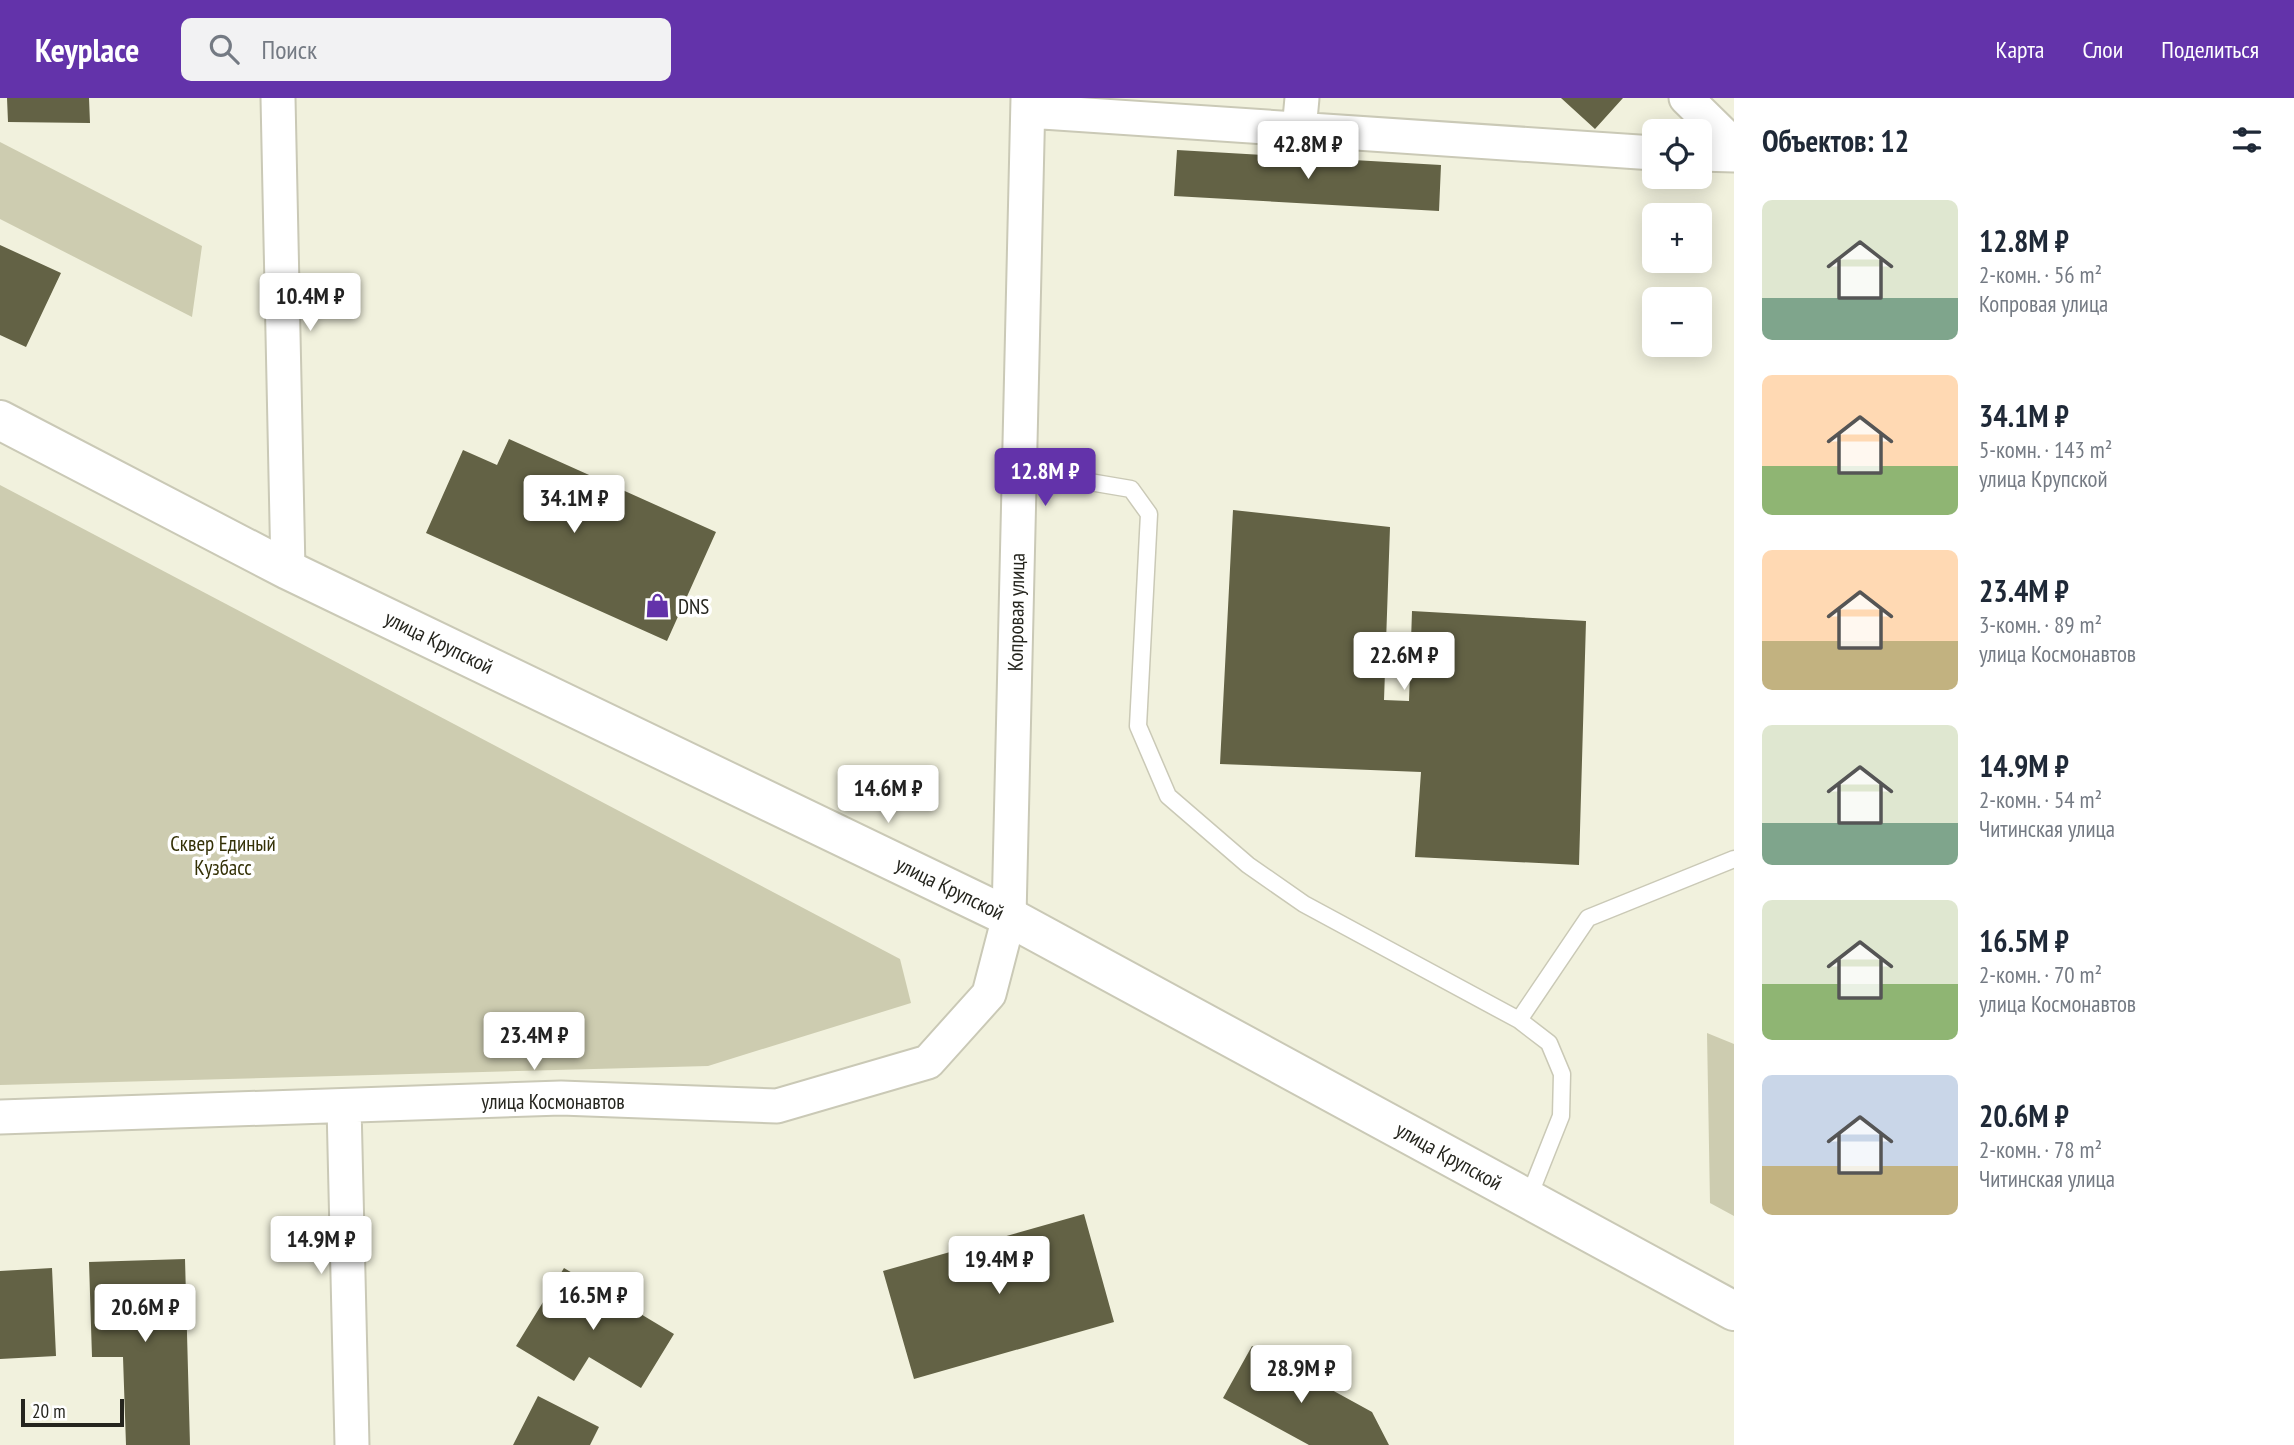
<!DOCTYPE html>
<html lang="ru">
<head>
<meta charset="utf-8">
<style>
	body { margin:0; font-family:"PT Sans Narrow",sans-serif; background:#f2f2f3; color:#1f2937; height:100vh; display:flex; flex-direction:column; font-size:26px; white-space:nowrap }
	* { box-sizing:border-box; margin:0 }
	p { font-size:23px; color:#747a83 }
	.icon { flex:none; width:38px; height:38px; fill:none; stroke:currentColor; stroke-width:2; stroke-linecap:round; stroke-linejoin:round }
	.map { position:relative; flex:1; overflow:hidden }
	.details { display:flex; flex-direction:column; background:#fff; width:560px }
	.details>* { flex:none }
	.fabs { position:absolute; left:1642px; top:21px; display:grid; gap:14px }
	.fabs a { display:grid; place-items:center; width:70px; height:70px; border-radius:10px; background:#fff; box-shadow:0 4px 18px #0003; font-size:35px }
	.scale { position:absolute; left:21px; bottom:18px; width:103px; box-sizing:border-box; padding-left:7px; border:4px solid #25251e; border-top:0; font-size:19px; line-height:24px; white-space:nowrap; color:#25251e; -webkit-text-stroke:5px #fff; paint-order:stroke }
	.price { position:absolute; translate:-50% -60px; padding:0 16px; border-radius:7px; background:#fff; color:#222; font-size:23px; line-height:46px; filter:drop-shadow(0 2px 4px #0008) }
	.price::after { content:''; position:absolute; left:50%; top:42px; width:21px; height:16px; margin-left:-10px; background:inherit; clip-path:polygon(0 0,100% 0,50% 100%) }
	.price.selected { background:#6333aa; color:#fff }
	ul { padding:0; list-style:none }
	li { display:flex; align-items:center; gap:21px; height:175px; padding:0 28px }
	li span { display:grid; place-items:center; flex:none; width:196px; height:140px; border-radius:10px; color:#555 }
	li>.icon { margin-inline-start:auto }
	span .icon { width:84px; height:84px; fill:#fffc; stroke-width:1 }
	li b { font-size:30px }
	h2 { display:flex; justify-content:space-between; align-items:center; height:84px; padding:0 28px; font-size:30px }
	header { display:flex; align-items:center; gap:42px; box-sizing:border-box; height:98px; padding:0 35px; background:#6333aa; color:#fff }
	header strong { font-size:33px }
	nav { display:flex; gap:38px; margin-inline-start:auto; font-size:24px }
	.search { width:490px; height:63px; background:#f2f2f3; display:flex; align-items:center; gap:18px; box-sizing:border-box; padding:0 24px; border-radius:10px; color:#747a83; font-size:26px }
	main { display:flex; flex:1; min-height:0 }
	.map>svg:first-child { display:block }
	.green { fill:#cdccb0 }
	.building { fill:#636245 }
	.lines { fill:none; stroke-linecap:round; stroke-linejoin:round }
	.lane-casing { stroke:#cac9b6; stroke-width:19 }
	.street-casing { stroke:#cac9b6; stroke-width:37 }
	.secondary-casing { stroke:#cac9b6; stroke-width:42 }
	.lane { stroke:#fff; stroke-width:16 }
	.street { stroke:#fff; stroke-width:33 }
	.secondary { stroke:#fff; stroke-width:38 }
	.labels { text-anchor:middle; dominant-baseline:central; stroke-width:7; stroke-linejoin:round; paint-order:stroke }
	.poi-label { font-size:21px; fill:#25251e; stroke:#fff; text-anchor:start }
	.street-label { font-size:21px; fill:#25251e; stroke:#fff }
	.park-label { font-size:21px; fill:#343106; stroke:#fff }
</style>
</head>
<body>
<header>
<strong>Keyplace</strong>
<div class="search"><svg class="icon" aria-label="search" viewBox="0 0 24 24"><circle cx="10" cy="10" r="6"/><path d="M15 15l6 6"/></svg>Поиск</div>
<nav><a>Карта</a><a>Слои</a><a>Поделиться</a></nav>
</header>
<main>
<div class="map">
<svg width="1734" height="1347" viewBox="0 0 1734 1347">
	<rect width="100%" height="100%" fill="#f1f1dd"/>
	<path class="green" d="M 0,44 L 202,148 L 192,219 L 0,121 Z
		M 0,387 L 900,861 L 911,905 L 708,968 L 0,987 Z
		M 1707,935 L 1734,946 L 1734,1118 L 1710,1105 Z"/>
	<path class="building" d="M 7,0 L 89,0 L 90,25 L 8,24 Z
		M 1561,0 L 1623,0 L 1595,31 Z
		M 1177,52 L 1441,67 L 1439,113 L 1174,98 Z
		M 0,147 L 61,175 L 26,249 L 0,237 Z
		M 509,341 L 716,434 L 667,543 L 426,435 L 463,352 L 497,367 Z
		M 1233,412 L 1390,429 L 1384,602 L 1409,603 L 1412,513 L 1586,523 L 1579,767 L 1415,759 L 1421,674 L 1220,666 Z
		M 1084,1116 L 1114,1224 L 914,1281 L 883,1173 Z
		M 185,1161 L 190,1347 L 126,1347 L 123,1259 L 92,1259 L 89,1164 Z
		M 52,1170 L 56,1258 L 0,1261 L 0,1173 Z
		M 564,1170 L 674,1236 L 641,1290 L 589,1259 L 574,1283 L 516,1248 Z
		M 1252,1248 L 1372,1314 L 1389,1347 L 1309,1347 L 1223,1300 Z
		M 538,1298 L 599,1329 L 590,1347 L 513,1347 Z"/>
	<g class="lines">
		<defs>
			<path id="lane" d="M 1019,372 L 1131,391 L 1149,416 L 1138,628 L 1168,698 L 1248,767 L 1304,806 L 1519,922 L 1549,945 L 1562,976 L 1561,1018 L 1528,1101
				M 1519,922 L 1588,820 L 1734,761"/>
			<path id="street" d="M 278,0 L 288,472
				M 1686,0 L 1734,47
				M 1028,13 L 1654,55
				M 1299,32 L 1302,0
				M 1699,56 L 1734,57
				M 344,1008 L 352,1347
				M 0,1019 L 561,1000 L 777,1008 L 928,964 L 989,896 L 1009,819 L 1028,0"/>
			<path id="secondary" d="M 0,322 L 288,472 L 1009,819 L 1734,1213"/>
		</defs>
		<use href="#lane" class="lane-casing"/>
		<use href="#street" class="street-casing"/>
		<use href="#secondary" class="secondary-casing"/>
		<use href="#lane" class="lane"/>
		<use href="#street" class="street"/>
		<use href="#secondary" class="secondary"/>
	</g>
	<defs>
		<symbol id="shop-bare" viewBox="-9 -9 18 18"><path d="M-5-2.5h2.3a2.7 3.5 0 0 1 5.4 0H5L5.5 6h-11ZM-1.5-2.5h3a1.5 2.3 0 0 0-3 0Z" fill="#6333aa" stroke="#fff" stroke-width="2.5" paint-order="stroke"/></symbol>
	</defs>
	<g fill-rule="evenodd">
		<use href="#shop-bare" x="640" y="490" width="35" height="35"/>
	</g>
	<g class="labels">
		<g class="poi-label">
			<text x="678" y="508">DNS</text>
		</g>
		<g class="street-label">
			<text transform="translate(1016 514) rotate(-89)">Копровая улица</text>
			<text transform="translate(439 544) rotate(26)">улица Крупской</text>
			<text transform="translate(950 790) rotate(26)">улица Крупской</text>
			<text x="553" y="1003">улица Космонавтов</text>
			<text transform="translate(1449 1058) rotate(29)">улица Крупской</text>
		</g>
		<g class="park-label">
			<text x="223" y="745">Сквер Единый<tspan x="223" dy="24">Кузбасс</tspan></text>
		</g>
	</g>
</svg>
<div class="fabs">
<a><svg class="icon" aria-label="locate" viewBox="0 0 24 24"><circle cx="12" cy="12" r="6"/><path d="M12 2v4M12 18v4M2 12h4M18 12h4"/></svg></a>
<a>+</a>
<a>−</a>
</div>
<div class="scale">20 m</div>
<b class="price" style="left:1308px;top:83px">42.8M ₽</b>
<b class="price" style="left:310px;top:235px">10.4M ₽</b>
<b class="price selected" style="left:1045px;top:410px">12.8M ₽</b>
<b class="price" style="left:574px;top:437px">34.1M ₽</b>
<b class="price" style="left:1404px;top:594px">22.6M ₽</b>
<b class="price" style="left:888px;top:727px">14.6M ₽</b>
<b class="price" style="left:534px;top:974px">23.4M ₽</b>
<b class="price" style="left:321px;top:1178px">14.9M ₽</b>
<b class="price" style="left:999px;top:1198px">19.4M ₽</b>
<b class="price" style="left:593px;top:1234px">16.5M ₽</b>
<b class="price" style="left:145px;top:1246px">20.6M ₽</b>
<b class="price" style="left:1301px;top:1307px">28.9M ₽</b>
</div>
<section class="details">
<h2>Объектов: 12<svg class="icon" aria-label="filters" viewBox="0 0 24 24"><path d="M4 7h16M4 17h16"/><circle cx="9" cy="7" r="2"/><circle cx="15" cy="17" r="2"/></svg></h2>
<ul>
<li><span style="background:linear-gradient(#dfe7d0 70%,#7fa58c 0)"><svg class="icon" aria-label="home" viewBox="0 0 24 24"><path d="M3 11l9-7 9 7M6 9v11h12V9"/></svg></span><div><b>12.8M ₽</b><p>2-комн. · 56 m²</p><p>Копровая улица</p></div></li>
<li><span style="background:linear-gradient(#ffd9b3 65%,#8fb573 0)"><svg class="icon" aria-label="home" viewBox="0 0 24 24"><path d="M3 11l9-7 9 7M6 9v11h12V9"/></svg></span><div><b>34.1M ₽</b><p>5-комн. · 143 m²</p><p>улица Крупской</p></div></li>
<li><span style="background:linear-gradient(#ffd9b3 65%,#c2b280 0)"><svg class="icon" aria-label="home" viewBox="0 0 24 24"><path d="M3 11l9-7 9 7M6 9v11h12V9"/></svg></span><div><b>23.4M ₽</b><p>3-комн. · 89 m²</p><p>улица Космонавтов</p></div></li>
<li><span style="background:linear-gradient(#dfe7d0 70%,#7fa58c 0)"><svg class="icon" aria-label="home" viewBox="0 0 24 24"><path d="M3 11l9-7 9 7M6 9v11h12V9"/></svg></span><div><b>14.9M ₽</b><p>2-комн. · 54 m²</p><p>Читинская улица</p></div></li>
<li><span style="background:linear-gradient(#dfe7d0 60%,#8fb573 0)"><svg class="icon" aria-label="home" viewBox="0 0 24 24"><path d="M3 11l9-7 9 7M6 9v11h12V9"/></svg></span><div><b>16.5M ₽</b><p>2-комн. · 70 m²</p><p>улица Космонавтов</p></div></li>
<li><span style="background:linear-gradient(#c9d6e8 65%,#c2b280 0)"><svg class="icon" aria-label="home" viewBox="0 0 24 24"><path d="M3 11l9-7 9 7M6 9v11h12V9"/></svg></span><div><b>20.6M ₽</b><p>2-комн. · 78 m²</p><p>Читинская улица</p></div></li>
</ul>
</section>
</main>
</body>
</html>
